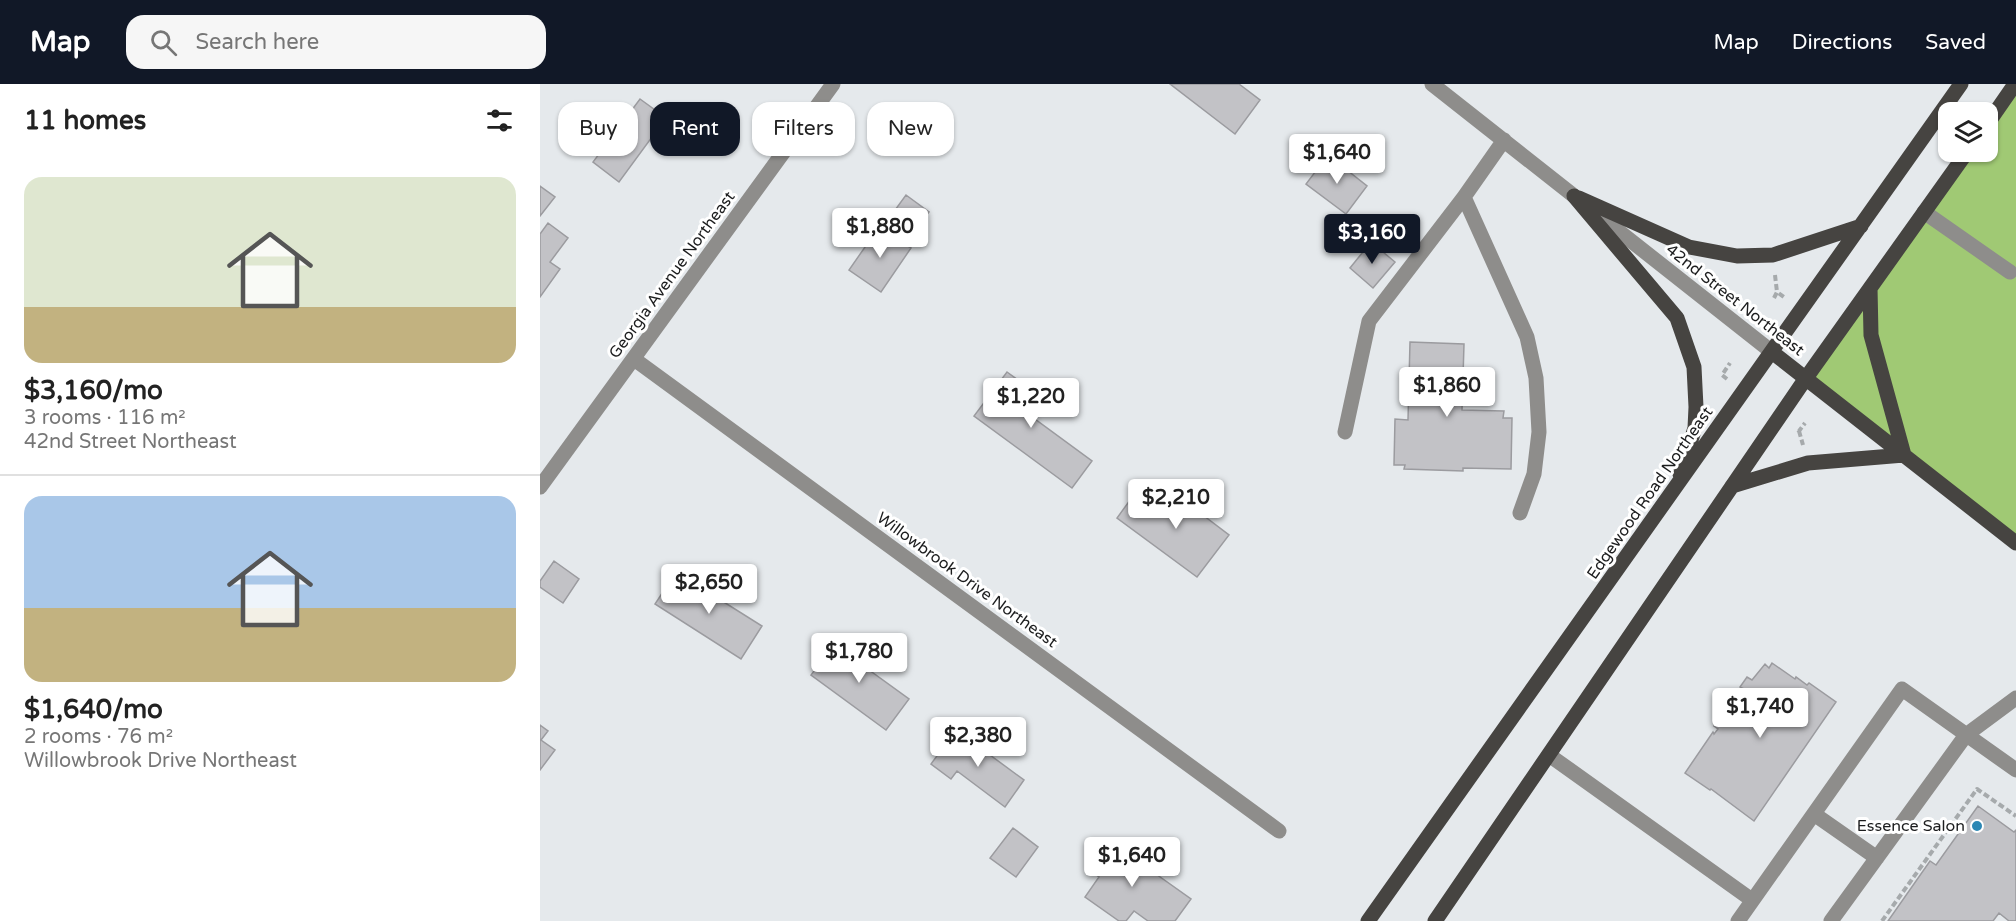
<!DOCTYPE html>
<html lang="en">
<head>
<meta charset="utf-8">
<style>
	body { margin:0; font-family:"Varela Round",sans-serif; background:#f6f6f6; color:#222; height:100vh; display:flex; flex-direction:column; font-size:22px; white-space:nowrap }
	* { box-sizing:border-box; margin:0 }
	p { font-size:20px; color:#767676 }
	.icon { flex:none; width:33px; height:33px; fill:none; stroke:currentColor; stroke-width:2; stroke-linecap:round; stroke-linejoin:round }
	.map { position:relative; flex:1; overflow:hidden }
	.details { display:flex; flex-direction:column; background:#fff; width:540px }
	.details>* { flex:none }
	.top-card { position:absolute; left:18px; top:18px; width:570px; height:54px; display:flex; gap:12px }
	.fabs { position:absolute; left:1398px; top:18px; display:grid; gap:12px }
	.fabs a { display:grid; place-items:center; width:60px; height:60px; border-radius:12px; background:#fff; box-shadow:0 2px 4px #0004; font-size:30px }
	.price { position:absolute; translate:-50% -51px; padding:0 14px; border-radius:6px; background:#fff; color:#222; font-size:20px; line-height:39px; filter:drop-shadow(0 2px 3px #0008) }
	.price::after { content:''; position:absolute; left:50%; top:36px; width:18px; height:14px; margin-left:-9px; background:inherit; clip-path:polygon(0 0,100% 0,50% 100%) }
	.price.on { background:#111827; color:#fff }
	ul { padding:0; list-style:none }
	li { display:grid; align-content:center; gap:12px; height:318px; padding:0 24px }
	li+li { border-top:2px solid #e0e0e0 }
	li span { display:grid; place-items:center; height:186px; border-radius:18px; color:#555 }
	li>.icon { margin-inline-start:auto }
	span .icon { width:108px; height:108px; fill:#fffc; stroke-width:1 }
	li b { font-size:26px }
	h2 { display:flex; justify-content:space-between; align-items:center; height:72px; padding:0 24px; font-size:26px }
	.pill { padding:0 21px; border-radius:18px; background:#fff; box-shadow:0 2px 4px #0004; font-size:21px; line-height:54px }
	.pill.on { background:#111827; color:#fff }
	header { display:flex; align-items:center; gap:36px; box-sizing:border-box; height:84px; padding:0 30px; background:#111827; color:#fff }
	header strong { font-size:28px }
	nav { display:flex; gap:33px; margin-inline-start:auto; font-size:21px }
	.search { width:420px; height:54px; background:#f6f6f6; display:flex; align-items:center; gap:15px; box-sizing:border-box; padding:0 21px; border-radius:18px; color:#767676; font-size:22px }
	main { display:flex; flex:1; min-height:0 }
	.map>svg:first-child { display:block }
	.green { fill:#a0c974 }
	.building { fill:#c2c2c6; stroke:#9b9b9f; stroke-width:1.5 }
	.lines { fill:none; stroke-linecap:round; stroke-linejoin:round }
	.path { stroke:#a6aaac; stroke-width:4; stroke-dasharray:6 3; stroke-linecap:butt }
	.minor { stroke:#8e8d8b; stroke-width:15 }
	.major { stroke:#464441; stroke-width:15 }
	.poi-dot { fill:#2c87b4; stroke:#fff; stroke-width:2 }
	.labels { text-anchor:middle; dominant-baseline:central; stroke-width:6; stroke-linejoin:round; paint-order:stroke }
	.street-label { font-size:16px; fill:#1c1d1e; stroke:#fff }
	.poi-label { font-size:16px; fill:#1c1d1e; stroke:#fff; text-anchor:end }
</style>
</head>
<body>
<header>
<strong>Map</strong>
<div class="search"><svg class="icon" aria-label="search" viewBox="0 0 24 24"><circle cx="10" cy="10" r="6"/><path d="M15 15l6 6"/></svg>Search here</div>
<nav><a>Map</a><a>Directions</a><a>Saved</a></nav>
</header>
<main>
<section class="details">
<h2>11 homes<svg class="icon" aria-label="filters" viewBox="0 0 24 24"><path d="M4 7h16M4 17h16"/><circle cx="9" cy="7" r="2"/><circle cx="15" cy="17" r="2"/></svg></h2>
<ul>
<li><span style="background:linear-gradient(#dfe7d0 70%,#c2b280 0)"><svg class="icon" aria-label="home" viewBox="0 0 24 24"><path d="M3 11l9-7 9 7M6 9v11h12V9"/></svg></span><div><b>$3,160/mo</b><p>3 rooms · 116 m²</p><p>42nd Street Northeast</p></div></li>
<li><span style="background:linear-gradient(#a9c7e8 60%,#c2b280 0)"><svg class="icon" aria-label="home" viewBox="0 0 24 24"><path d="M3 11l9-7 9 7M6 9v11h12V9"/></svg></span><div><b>$1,640/mo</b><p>2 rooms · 76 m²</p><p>Willowbrook Drive Northeast</p></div></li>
</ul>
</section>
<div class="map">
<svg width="1476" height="837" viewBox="0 0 1476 837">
	<rect width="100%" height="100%" fill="#e5e9ec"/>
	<path class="green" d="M 1476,0 L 1476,459 L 1266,294 L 1427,68 L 1448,68 L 1448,39 Z"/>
	<path class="building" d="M 630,0 L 699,0 L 720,16 L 695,50 Z
		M 100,15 L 126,34 L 79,98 L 53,78 Z
		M 788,71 L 827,102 L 806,130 L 766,100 Z
		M 0,102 L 15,113 L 0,132 Z
		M 366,111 L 389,128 L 370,154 L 347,137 Z
		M 8,139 L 28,154 L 10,178 L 20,185 L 0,213 L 0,150 Z
		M 339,143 L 371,164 L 341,208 L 309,186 Z
		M 831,158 L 855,178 L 833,204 L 810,184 Z
		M 870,258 L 924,260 L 922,326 L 964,327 L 963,334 L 972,334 L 971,385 L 923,384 L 923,387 L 864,385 L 865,381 L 854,381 L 855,335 L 868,336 Z
		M 467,288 L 508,318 L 495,335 L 552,377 L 532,404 L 434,332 Z
		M 626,403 L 689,451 L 657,493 L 577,434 L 593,412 L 610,424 Z
		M 14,477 L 39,495 L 23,519 L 0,503 L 0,497 Z
		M 136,488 L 222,542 L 201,575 L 115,520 Z
		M 299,553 L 329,576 L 325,583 L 369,615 L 346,646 L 271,591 Z
		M 1232,579 L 1255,595 L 1256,593 L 1267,601 L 1269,599 L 1296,618 L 1214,737 L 1171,705 L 1170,706 L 1145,689 L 1173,648 L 1174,650 L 1178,645 L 1174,642 L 1181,631 L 1185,634 L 1188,630 L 1187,629 L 1188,626 L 1185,624 L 1192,613 L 1196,616 L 1204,605 L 1200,603 L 1207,593 L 1212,596 L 1225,580 L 1229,584 Z
		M 0,641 L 8,647 L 1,656 L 15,666 L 0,686 Z
		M 416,646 L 484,696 L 465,723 L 417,687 L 411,695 L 391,680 Z
		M 1438,722 L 1474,748 L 1476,746 L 1476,837 L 1469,837 L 1459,829 L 1453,837 L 1348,837 L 1390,777 L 1396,781 Z
		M 473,744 L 498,763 L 476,793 L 450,774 Z
		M 568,756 L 651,815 L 635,837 L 608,837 L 594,827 L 586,837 L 579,837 L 545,813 L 559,793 L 547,784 Z"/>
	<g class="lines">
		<path class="path" d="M 1235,191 L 1237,208
			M 1234,214 L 1237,208 L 1244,213
			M 1187,295 L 1182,291 L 1190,279
			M 1258,346 L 1259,347 L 1265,339
			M 1259,347 L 1263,361
			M 1342,837 L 1437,705 L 1476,732"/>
		<path class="minor" d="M 892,0 L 1232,268
			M 924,113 L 987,253 L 996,294 L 999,348 L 994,390 L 980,429
			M 1384,128 L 1470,188
			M 94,275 L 739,747
			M 805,348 L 829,237 L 924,113 L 964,56
			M 0,403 L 293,0
			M 1009,671 L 1212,816
			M 1274,730 L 1337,774
			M 1198,837 L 1362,605 L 1476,686
			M 1291,837 L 1426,651 L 1476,614"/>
		<path class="major" d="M 1448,39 L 1475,0
			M 1034,112 L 1137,234 L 1154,283 L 1156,323 L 1155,344 L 1140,390
			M 1039,114 L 1149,163 L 1197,172 L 1233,171 L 1321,142
			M 1330,204 L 1331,251 L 1364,371
			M 1232,268 L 1476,459
			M 1192,402 L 1268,379 L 1364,371
			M 828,837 L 1421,0
			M 895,837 L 1266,294 L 1427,68"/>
	</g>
	<circle class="poi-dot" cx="1437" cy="742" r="6"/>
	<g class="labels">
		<g class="street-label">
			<text transform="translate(132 191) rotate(-54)">Georgia Avenue Northeast</text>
			<text transform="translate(1195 216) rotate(38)">42nd Street Northeast</text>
			<text transform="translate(1110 409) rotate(-55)">Edgewood Road Northeast</text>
			<text transform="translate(427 496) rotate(36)">Willowbrook Drive Northeast</text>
		</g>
		<g class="poi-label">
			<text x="1425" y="742">Essence Salon</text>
		</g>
	</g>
</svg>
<div class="fabs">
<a><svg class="icon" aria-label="layers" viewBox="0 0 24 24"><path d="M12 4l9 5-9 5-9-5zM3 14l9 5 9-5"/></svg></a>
</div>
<b class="price" style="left:797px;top:101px">$1,640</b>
<b class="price" style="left:340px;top:175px">$1,880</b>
<b class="price on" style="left:832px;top:181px">$3,160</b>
<b class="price" style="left:907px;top:334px">$1,860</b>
<b class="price" style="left:491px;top:345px">$1,220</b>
<b class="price" style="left:636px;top:446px">$2,210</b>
<b class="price" style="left:169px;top:531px">$2,650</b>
<b class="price" style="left:319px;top:600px">$1,780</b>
<b class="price" style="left:1220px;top:655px">$1,740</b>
<b class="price" style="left:438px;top:684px">$2,380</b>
<b class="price" style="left:592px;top:804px">$1,640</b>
<div class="top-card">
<a class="pill">Buy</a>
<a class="pill on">Rent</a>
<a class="pill">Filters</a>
<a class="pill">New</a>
</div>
</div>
</main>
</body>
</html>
